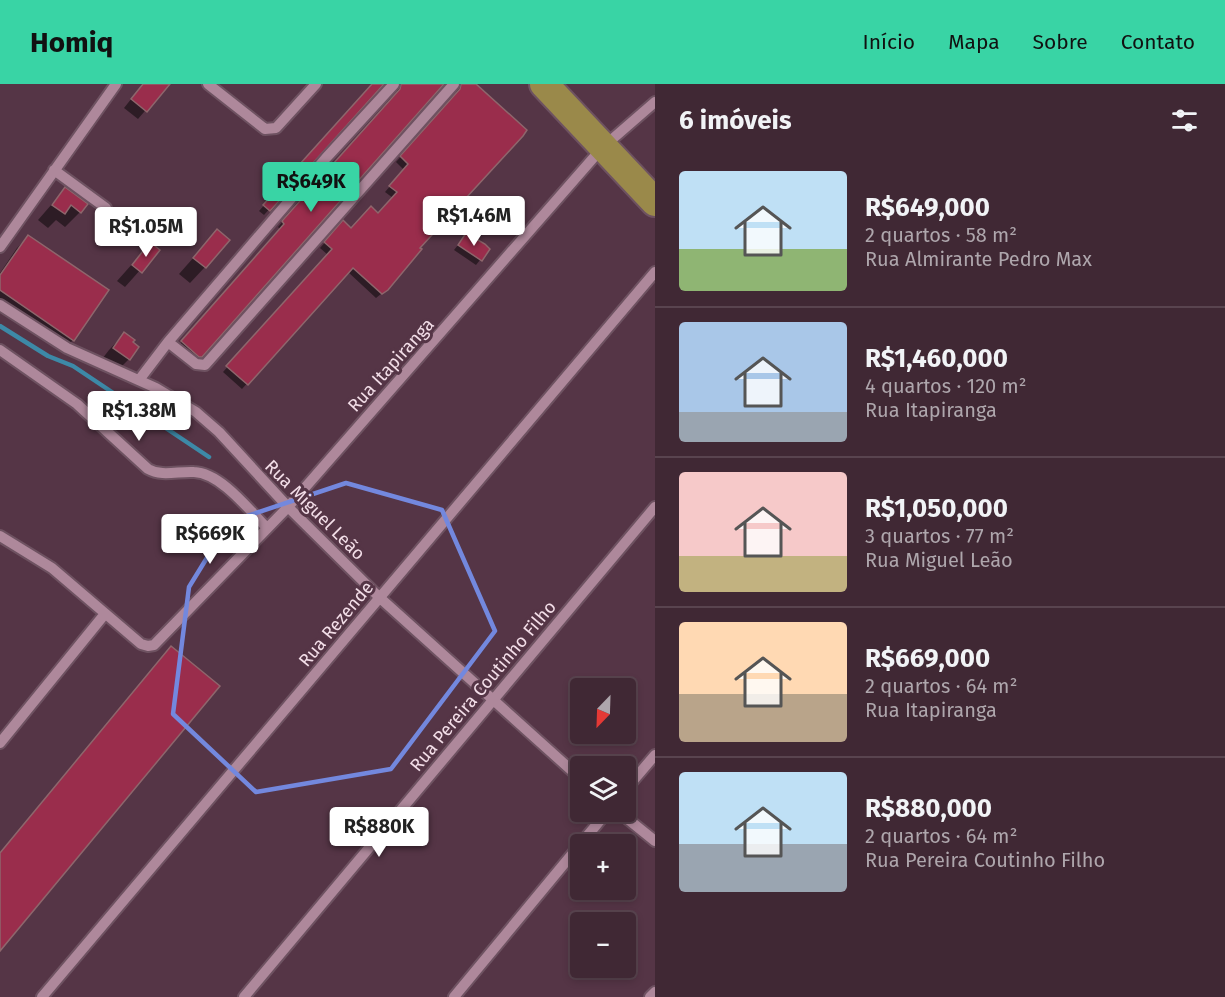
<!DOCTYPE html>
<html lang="pt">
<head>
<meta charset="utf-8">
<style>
	body { margin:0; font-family:"Fira Sans",sans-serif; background:#47303c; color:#f1f3f6; height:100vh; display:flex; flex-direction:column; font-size:22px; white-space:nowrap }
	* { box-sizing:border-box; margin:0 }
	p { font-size:20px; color:#aea6ac }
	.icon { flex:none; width:33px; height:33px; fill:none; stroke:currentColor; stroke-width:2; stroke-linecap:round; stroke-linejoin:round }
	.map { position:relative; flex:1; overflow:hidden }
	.side { display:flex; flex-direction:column; background:#402834; width:570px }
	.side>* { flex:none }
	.needle { width:39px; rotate:203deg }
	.fabs { position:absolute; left:570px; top:594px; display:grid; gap:12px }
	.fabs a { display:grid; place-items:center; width:66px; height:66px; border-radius:6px; background:#402834; box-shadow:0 3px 9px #0003,0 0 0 2px #59444f; font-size:30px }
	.price { position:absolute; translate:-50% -51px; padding:0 14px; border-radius:6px; background:#fff; color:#222; font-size:20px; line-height:39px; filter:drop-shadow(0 2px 3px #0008) }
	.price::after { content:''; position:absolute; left:50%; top:36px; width:18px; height:14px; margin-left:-9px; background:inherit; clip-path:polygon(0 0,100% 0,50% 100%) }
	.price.current { background:#39d4a5; color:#111 }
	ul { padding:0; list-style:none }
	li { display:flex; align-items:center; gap:18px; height:150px; padding:0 24px }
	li+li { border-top:2px solid #59444f }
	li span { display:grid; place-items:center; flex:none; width:168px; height:120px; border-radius:6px; color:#555 }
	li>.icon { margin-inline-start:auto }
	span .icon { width:72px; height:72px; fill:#fffc; stroke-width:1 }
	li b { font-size:26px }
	h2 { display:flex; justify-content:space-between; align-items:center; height:72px; padding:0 24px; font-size:26px }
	header { display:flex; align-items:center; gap:36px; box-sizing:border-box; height:84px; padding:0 30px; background:#39d4a5; color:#111 }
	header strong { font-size:28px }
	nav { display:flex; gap:33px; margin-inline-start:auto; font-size:21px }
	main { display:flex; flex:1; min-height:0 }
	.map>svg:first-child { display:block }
	.shadow { fill:#0007 }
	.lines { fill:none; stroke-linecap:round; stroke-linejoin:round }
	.stream { stroke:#3d89a7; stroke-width:4.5 }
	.building { fill:#9a2d4c; stroke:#8e666c; stroke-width:1.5 }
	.minor-casing { stroke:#6e5261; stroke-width:14 }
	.major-casing { stroke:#6e5261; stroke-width:32 }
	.minor { stroke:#ae889b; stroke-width:10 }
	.major { stroke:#9a894a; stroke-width:28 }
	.marked { fill:none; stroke:#7388de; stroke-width:4.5; stroke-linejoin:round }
	.labels { text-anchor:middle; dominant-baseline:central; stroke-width:6; stroke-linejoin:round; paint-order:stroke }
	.street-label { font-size:18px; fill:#f3dee8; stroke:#553546 }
</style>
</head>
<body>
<header>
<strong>Homiq</strong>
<nav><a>Início</a><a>Mapa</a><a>Sobre</a><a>Contato</a></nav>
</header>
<main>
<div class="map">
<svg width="655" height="913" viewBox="0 0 655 913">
	<rect width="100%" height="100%" fill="#553546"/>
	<path class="shadow" d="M 143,0 L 168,0 L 138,35 L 124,24 Z
		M 373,0 L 382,0 L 264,131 L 259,127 Z
		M 395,0 L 442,0 L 195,278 L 177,263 L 280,145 L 278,143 L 327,86 L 395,12 L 397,7 Z
		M 454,0 L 474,0 L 418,165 L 387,205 L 376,214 L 348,188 L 242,305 L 223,288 L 328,171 L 320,164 L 338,144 L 351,145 L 378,131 L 393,114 L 385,108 L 404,86 L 396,78 L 455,12 L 457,4 Z
		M 65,105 L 80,128 L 65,143 L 56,136 L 48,144 L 38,136 Z
		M 499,116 L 513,142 L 508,147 L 487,132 Z
		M 217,147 L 205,183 L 190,199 L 179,190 Z
		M 466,151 L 488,166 L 476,181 L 454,166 Z
		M 28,153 L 73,256 L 62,267 L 0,224 L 0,189 L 17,164 Z
		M 150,160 L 158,166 L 125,203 L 117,197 Z
		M 124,250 L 129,275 L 114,290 L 99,279 L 109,266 Z"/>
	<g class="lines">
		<path class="stream" d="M 0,242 L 48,272 L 73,282 L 209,373"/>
	</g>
	<path class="building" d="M 143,0 L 170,0 L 147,28 L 131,15 Z
		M 372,0 L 384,0 L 270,127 L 263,121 Z
		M 401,0 L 444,0 L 202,273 L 199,273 L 181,257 L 284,140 L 282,137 L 400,5 Z
		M 461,0 L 476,0 L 527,46 L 523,52 L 420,164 L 422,165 L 388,206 L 382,210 L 353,184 L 248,301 L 226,282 L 332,165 L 324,158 L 343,136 L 351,144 L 371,122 L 378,129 L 397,108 L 389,102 L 408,80 L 400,72 L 460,5 Z
		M 65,103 L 88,120 L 81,129 L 71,121 L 65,130 L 52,121 Z
		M 499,114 L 523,132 L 514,143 L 491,126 Z
		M 217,145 L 230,156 L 206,184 L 193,174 Z
		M 466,149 L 485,160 L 490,165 L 482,177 L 458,161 Z
		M 28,151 L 109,206 L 74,257 L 0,206 L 0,191 Z
		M 150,158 L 160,166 L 142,189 L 132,181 Z
		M 124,248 L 135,256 L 133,258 L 139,263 L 130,276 L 113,264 Z
		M 171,562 L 220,602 L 0,867 L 0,769 Z"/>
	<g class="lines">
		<defs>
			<path id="minor" d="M 208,0 L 265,45 L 276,44 L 316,0
				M 54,86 L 106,124
				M 0,163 L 116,0
				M 0,221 L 67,264 L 156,304 L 196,328 L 219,348 L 288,423 L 379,513 L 580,694
				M 168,258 L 196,280 L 205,281 L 454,0
				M 0,266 L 77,320 L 148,385 C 162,393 178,387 194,388 C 221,389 249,426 267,444
				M 139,296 L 168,258 L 326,74 L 394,0
				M 0,452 L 52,484 L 141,560 L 148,562 L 154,561 L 288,423 L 602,64 L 655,18
				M 0,659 L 104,531
				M 626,705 L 655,671
				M 619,728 L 655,757
				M 42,913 L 655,188
				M 244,913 L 655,423
				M 454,913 L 607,728
				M 650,913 L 655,908"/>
			<path id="major" d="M 544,0 L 655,118"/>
		</defs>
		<use href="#minor" class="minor-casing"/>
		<use href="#major" class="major-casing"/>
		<use href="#minor" class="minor"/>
		<use href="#major" class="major"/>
	</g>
	<path class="marked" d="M 346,399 L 442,426 L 495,547 L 391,685 L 256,708 L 173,630 L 189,503 L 229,438 Z"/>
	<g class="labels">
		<g class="street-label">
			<text transform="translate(391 281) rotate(-48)">Rua Itapiranga</text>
			<text transform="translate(315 426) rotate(45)">Rua Miguel Leão</text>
			<text transform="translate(336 540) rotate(-50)">Rua Rezende</text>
			<text transform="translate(483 602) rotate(-50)">Rua Pereira Coutinho Filho</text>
		</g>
	</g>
</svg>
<div class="fabs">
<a><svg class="needle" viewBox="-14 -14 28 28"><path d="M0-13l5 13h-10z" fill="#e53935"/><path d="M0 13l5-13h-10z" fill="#aea6ac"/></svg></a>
<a><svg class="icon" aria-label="layers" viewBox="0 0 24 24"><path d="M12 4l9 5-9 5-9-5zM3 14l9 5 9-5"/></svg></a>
<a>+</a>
<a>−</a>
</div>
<b class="price current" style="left:311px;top:129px">R$649K</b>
<b class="price" style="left:474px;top:163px">R$1.46M</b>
<b class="price" style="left:146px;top:174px">R$1.05M</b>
<b class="price" style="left:139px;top:358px">R$1.38M</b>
<b class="price" style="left:210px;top:481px">R$669K</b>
<b class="price" style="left:379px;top:774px">R$880K</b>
</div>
<section class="side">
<h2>6 imóveis<svg class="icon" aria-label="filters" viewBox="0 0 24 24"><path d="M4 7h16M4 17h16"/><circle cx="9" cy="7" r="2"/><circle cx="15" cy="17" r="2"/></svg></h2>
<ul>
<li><span style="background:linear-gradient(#bfe0f5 65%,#8fb573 0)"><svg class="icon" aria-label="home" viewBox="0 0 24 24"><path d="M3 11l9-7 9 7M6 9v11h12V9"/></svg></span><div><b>R$649,000</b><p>2 quartos · 58 m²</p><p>Rua Almirante Pedro Max</p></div></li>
<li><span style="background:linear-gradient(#a9c7e8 75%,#9aa5b1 0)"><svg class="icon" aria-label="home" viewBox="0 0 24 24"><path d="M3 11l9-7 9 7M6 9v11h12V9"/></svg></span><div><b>R$1,460,000</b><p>4 quartos · 120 m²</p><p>Rua Itapiranga</p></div></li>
<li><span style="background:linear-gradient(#f6c9c9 70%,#c2b280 0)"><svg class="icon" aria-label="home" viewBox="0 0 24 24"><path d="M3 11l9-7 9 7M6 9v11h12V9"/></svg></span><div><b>R$1,050,000</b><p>3 quartos · 77 m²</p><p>Rua Miguel Leão</p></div></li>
<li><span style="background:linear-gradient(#ffd9b3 60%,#b9a48a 0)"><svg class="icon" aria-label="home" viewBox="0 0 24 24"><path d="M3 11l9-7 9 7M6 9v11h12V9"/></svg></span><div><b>R$669,000</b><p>2 quartos · 64 m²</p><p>Rua Itapiranga</p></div></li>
<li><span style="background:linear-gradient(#bfe0f5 60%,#9aa5b1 0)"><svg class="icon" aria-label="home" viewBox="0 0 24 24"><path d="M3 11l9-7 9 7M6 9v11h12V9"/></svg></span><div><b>R$880,000</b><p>2 quartos · 64 m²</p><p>Rua Pereira Coutinho Filho</p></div></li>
</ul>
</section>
</main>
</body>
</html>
